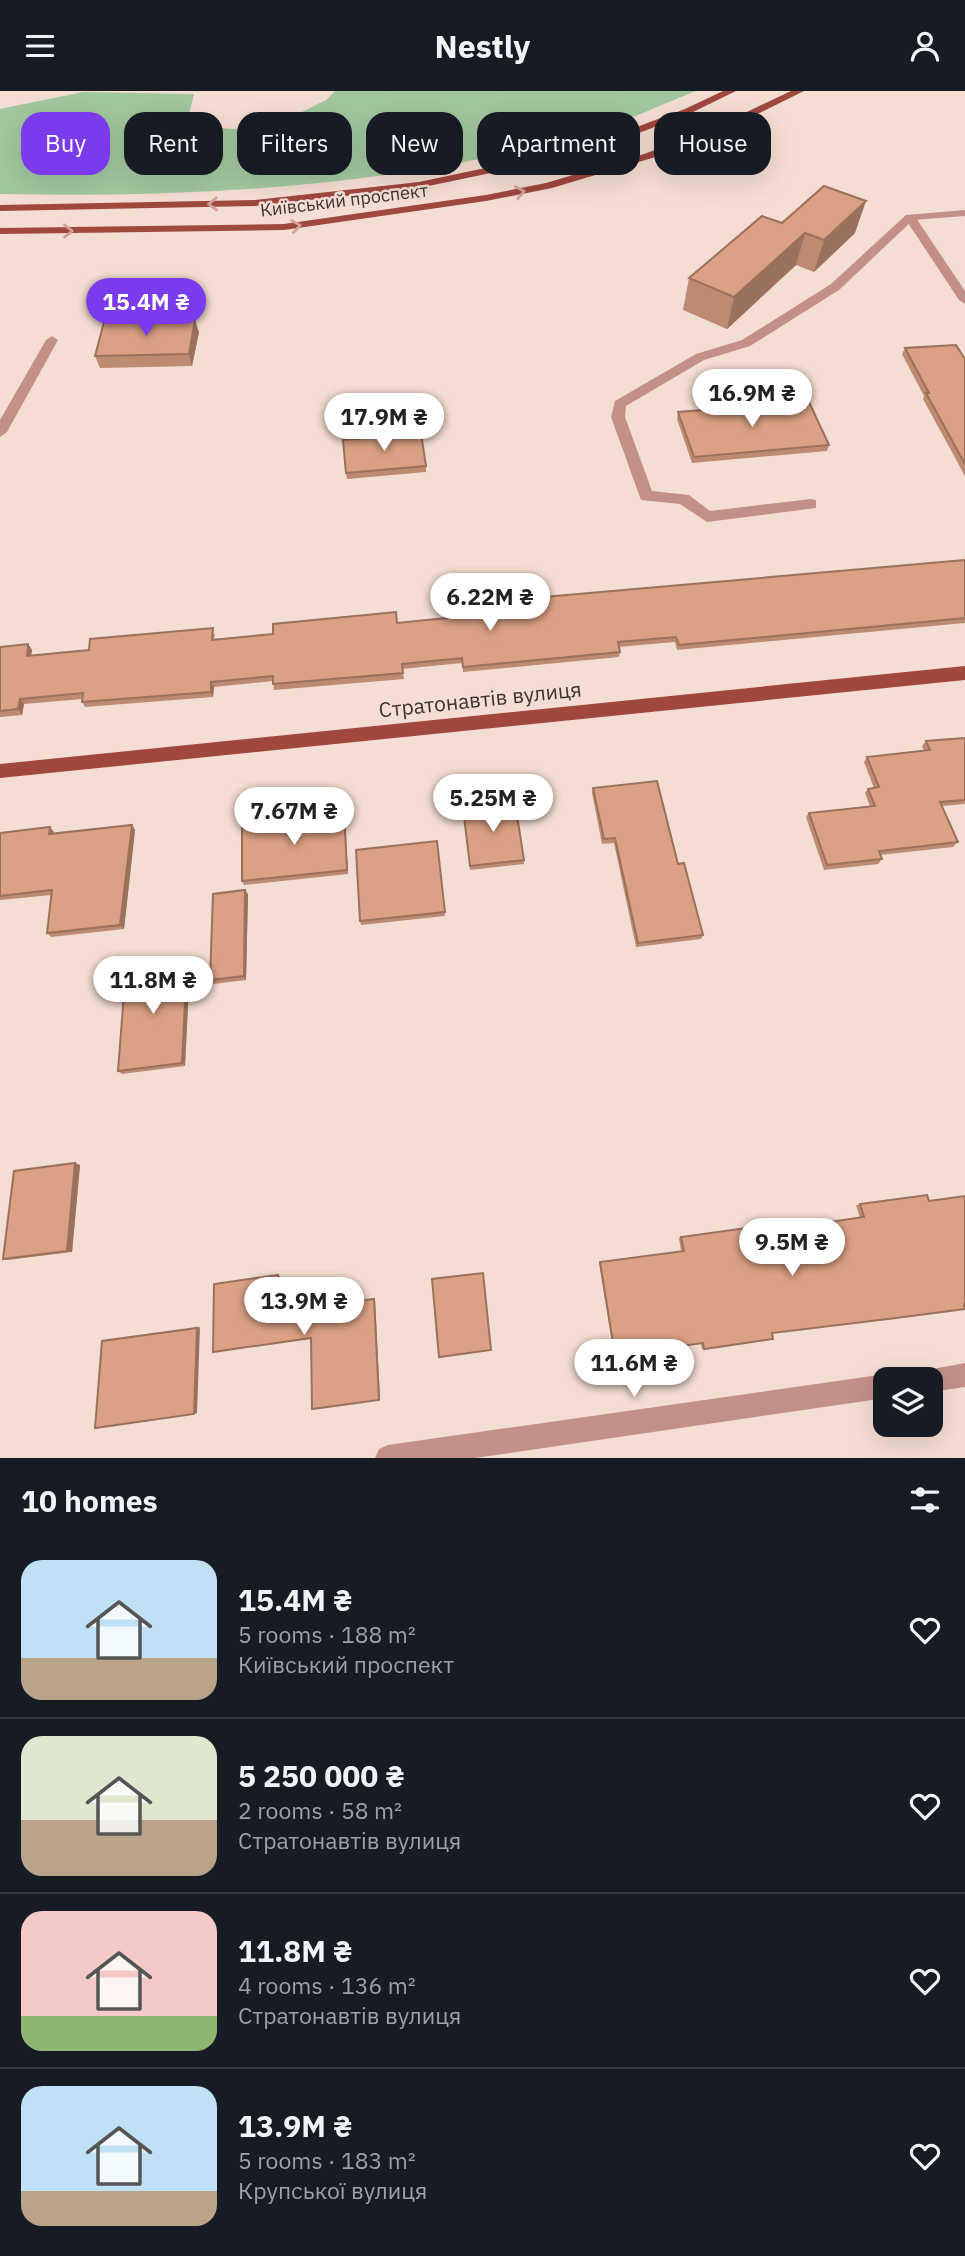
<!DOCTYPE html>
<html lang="en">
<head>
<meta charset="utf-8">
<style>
	body { margin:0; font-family:"IBM Plex Sans",sans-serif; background:#242831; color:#f1f3f6; height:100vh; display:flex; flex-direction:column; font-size:26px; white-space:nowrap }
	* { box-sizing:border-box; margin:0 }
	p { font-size:23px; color:#9ea1a6 }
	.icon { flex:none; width:38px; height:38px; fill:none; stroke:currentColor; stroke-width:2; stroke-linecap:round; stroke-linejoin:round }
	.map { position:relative; height:1367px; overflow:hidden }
	.side { display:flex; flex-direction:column; background:#171b24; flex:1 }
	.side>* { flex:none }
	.banner { position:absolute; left:21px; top:21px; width:924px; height:63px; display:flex; gap:14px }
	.fabs { position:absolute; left:873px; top:1276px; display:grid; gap:14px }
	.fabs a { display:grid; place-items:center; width:70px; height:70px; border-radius:14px; background:#171b24; box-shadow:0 7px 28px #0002; font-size:35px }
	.price { position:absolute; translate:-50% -60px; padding:0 16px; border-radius:24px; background:#fff; color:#222; font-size:23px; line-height:46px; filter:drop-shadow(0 2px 4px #0008) }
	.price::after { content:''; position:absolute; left:50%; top:42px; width:21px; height:16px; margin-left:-10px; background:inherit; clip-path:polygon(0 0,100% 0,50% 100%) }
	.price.active { background:#7c3aed; color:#fff }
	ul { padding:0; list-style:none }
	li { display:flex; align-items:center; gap:21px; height:175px; padding:0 21px }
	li+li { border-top:2px solid #363941 }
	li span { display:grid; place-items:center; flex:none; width:196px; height:140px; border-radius:21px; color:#555 }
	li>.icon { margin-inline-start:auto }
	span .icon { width:84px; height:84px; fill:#fffc; stroke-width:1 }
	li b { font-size:30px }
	h2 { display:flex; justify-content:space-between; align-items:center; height:84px; padding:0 21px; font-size:30px }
	.pill { padding:0 24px; border-radius:21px; background:#171b24; box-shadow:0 7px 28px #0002; font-size:24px; line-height:63px }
	.pill.active { background:#7c3aed; color:#fff }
	header { display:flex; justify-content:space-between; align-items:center; height:91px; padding:0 21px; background:#171b24; font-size:32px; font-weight:800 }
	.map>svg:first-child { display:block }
	.green { fill:#a1c79e }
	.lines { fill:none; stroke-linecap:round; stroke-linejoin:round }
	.lane { fill:#c39089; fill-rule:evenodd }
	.street { fill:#c39089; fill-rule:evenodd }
	.primary { fill:#a0473e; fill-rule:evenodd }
	.wall { fill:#bd8a72 }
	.shaded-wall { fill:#9a715c }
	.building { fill:#dca184; stroke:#9a715c; stroke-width:2 }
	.oneway { stroke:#d2a197 }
	.labels { text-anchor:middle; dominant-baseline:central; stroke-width:5; stroke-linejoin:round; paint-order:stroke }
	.far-street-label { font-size:18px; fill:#3c332f; stroke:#f4ddd2 }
	.street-label { font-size:21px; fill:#3c332f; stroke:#f4ddd2 }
</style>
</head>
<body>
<header><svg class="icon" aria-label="menu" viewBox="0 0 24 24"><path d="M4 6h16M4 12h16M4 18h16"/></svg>Nestly<svg class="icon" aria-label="person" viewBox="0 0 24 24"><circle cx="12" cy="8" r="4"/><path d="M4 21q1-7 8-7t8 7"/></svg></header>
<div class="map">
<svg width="965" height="1367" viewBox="0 0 965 1367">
	<rect width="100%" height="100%" fill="#f4ddd2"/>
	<path class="green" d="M 335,0 L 696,0 C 660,14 624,32 587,42 C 398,96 196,107 0,103 L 0,18 L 83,1 L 194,3 L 186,35 L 264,40 L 326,9 Z"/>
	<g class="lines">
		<path class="lane" d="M 965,119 L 965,125 L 913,129 L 839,199 L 750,255 L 704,269 L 626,315 L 625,326 L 652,400 L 689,404 L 710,420 L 811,408 L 816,409 L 816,417 L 707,431 L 680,413 L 641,409 L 611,326 L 615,310 L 696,263 L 742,249 L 831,193 L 906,124 Z"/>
		<path class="street" d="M 906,124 L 914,124 L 965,200 L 965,213 L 959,209 L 904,126 Z
			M 52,245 L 58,249 L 7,341 L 0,346 L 0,329 L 46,249 Z
			M 965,1272 L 965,1296 L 931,1301 L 931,1288 L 919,1288 L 922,1280 Z
			M 886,1283 L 895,1288 L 886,1288 L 886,1307 L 475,1367 L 375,1367 L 379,1358 L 388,1354 Z"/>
		<path class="primary" d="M 723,0 L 736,0 L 691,22 L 587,62 L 419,97 L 255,115 L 0,120 L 0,114 L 255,109 L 419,91 L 580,57 L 685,18 Z
			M 791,0 L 804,0 L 719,42 L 652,67 L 552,97 L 486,110 L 284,139 L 0,143 L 0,137 L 284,133 L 486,104 L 546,92 L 644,63 L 711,38 Z
			M 965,575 L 965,589 L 0,687 L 0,673 Z"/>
	</g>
	<path class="wall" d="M 782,132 L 855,142 L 814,181 L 796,174 L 727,238 L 683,219 L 689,187 Z
		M 199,241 L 192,275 L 100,277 L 95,265 Z
		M 905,257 L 965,268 L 965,385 L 923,308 L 924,305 L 902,263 Z
		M 678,321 L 829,354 L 827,360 L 692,372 L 677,328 Z
		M 426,375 L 426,381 L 347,388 L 346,382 Z
		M 965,469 L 965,532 L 677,559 L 675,551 L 619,556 L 620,561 L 619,566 L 463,581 L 462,572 L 402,578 L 404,588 L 274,599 L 273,590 L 214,596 L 213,606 L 85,616 L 82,611 L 82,608 L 24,613 L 22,624 L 0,626 L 0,556 L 28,553 L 32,559 L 31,565 L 89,559 L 215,543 L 214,548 L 397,532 L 456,527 L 455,516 Z
		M 965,647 L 965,713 L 942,715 L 958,751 L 953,756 L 880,764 L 882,768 L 878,773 L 824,779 L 806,726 L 809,722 L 870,715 L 865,702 L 868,698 L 874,697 L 864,671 L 867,666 L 924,660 L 922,655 L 926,650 Z
		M 593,697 L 678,773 L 703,844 L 701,848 L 636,856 L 614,752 L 602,753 L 592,702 Z
		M 463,721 L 524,769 L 524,773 L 470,779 Z
		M 345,726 L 348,783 L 244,794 L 242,790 Z
		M 132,734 L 135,739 L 124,838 L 51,846 L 47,842 L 52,804 L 0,809 L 0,742 L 54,741 L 54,743 Z
		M 437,750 L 445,825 L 361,834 L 360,830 Z
		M 248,803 L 246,889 L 213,893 L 210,889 Z
		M 187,869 L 190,873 L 185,975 L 122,983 L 118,980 Z
		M 80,1074 L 72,1161 L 8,1169 L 3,1168 Z
		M 927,1104 L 772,1242 L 704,1258 L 702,1258 L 701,1252 L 614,1264 L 599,1172 L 600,1171 L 681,1160 L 679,1147 L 681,1146 L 748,1143 L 860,1127 L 856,1114 Z"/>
	<path class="shaded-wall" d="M 866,110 L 855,142 L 814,181 L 824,149 Z
		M 805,142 L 796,174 L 727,238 L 734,206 Z
		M 195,229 L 199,241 L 192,275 L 189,263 Z
		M 28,553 L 32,559 L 30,571 L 27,565 Z
		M 211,591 L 214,596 L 213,606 L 211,601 Z
		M 20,608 L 24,613 L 22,624 L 18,618 Z
		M 344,721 L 345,726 L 348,783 L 347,779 Z
		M 132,734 L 135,739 L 124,838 L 120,834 Z
		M 50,736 L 54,741 L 53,748 L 49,743 Z
		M 245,799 L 248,803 L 246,889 L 244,885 Z
		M 187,869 L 190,873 L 185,975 L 182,972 Z
		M 75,1072 L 80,1074 L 72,1161 L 67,1160 Z
		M 278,1184 L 280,1185 L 280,1221 L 278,1221 Z
		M 374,1208 L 375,1208 L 380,1308 L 379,1309 Z
		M 200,1236 L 197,1322 L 194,1323 L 197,1237 Z"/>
	<path class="building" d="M 824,95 L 866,110 L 824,149 L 805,142 L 734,206 L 689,187 L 762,125 L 782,132 Z
		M 195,229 L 189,263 L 95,265 L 104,231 Z
		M 956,254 L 965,268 L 965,373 L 926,302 L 929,302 L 905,257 Z
		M 809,311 L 829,354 L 694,366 L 678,321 Z
		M 421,342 L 426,375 L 346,382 L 343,349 Z
		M 965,469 L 965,527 L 679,554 L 676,546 L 618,551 L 620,561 L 463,576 L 462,567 L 402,573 L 403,582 L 273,593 L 273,585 L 211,591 L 211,601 L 82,611 L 83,602 L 20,608 L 18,618 L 0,620 L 0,556 L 28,553 L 27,565 L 89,559 L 90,548 L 213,537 L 212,549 L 273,543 L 273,533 L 396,521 L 397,532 L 457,526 L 455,516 L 555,505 Z
		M 965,647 L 965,709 L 940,711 L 958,751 L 879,760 L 882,768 L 827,774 L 809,722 L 875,715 L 868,698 L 879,696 L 867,666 L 930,659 L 926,650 Z
		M 657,690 L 678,773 L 684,772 L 703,844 L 638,852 L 615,747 L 604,748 L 593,697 Z
		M 515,711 L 524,769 L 470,775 L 463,717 Z
		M 344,721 L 347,779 L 242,790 L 242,732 Z
		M 132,734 L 120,834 L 47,842 L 52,799 L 0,805 L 0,742 L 50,736 L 49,743 Z
		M 437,750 L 445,821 L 360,830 L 356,759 Z
		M 245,799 L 244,885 L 210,889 L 213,803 Z
		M 187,869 L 182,972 L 118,980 L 126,876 Z
		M 75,1072 L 67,1160 L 3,1168 L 14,1080 Z
		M 927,1104 L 929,1110 L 965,1105 L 965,1213 L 964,1213 L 965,1218 L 896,1227 L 772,1242 L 773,1248 L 704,1258 L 703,1252 L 615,1264 L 600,1171 L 684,1160 L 681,1146 L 746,1137 L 748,1143 L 864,1126 L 860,1113 Z
		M 483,1182 L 491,1259 L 439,1266 L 432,1188 Z
		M 278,1184 L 278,1221 L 374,1208 L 379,1309 L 312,1318 L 311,1247 L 213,1261 L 214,1193 Z
		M 197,1237 L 194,1323 L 95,1337 L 102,1250 Z"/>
	<defs><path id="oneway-chevron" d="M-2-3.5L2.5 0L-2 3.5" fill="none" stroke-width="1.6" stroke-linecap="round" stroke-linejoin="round" transform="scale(1.75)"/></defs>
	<g class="oneway">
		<use href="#oneway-chevron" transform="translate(520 101) rotate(-11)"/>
		<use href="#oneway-chevron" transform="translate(213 113) rotate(178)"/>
		<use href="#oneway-chevron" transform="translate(296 135) rotate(-8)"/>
		<use href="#oneway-chevron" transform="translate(68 140)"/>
	</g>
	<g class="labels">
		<g class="far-street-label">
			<text transform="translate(344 109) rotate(-7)">Київський проспект</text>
		</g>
		<g class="street-label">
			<text transform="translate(480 608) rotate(-6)">Стратонавтів вулиця</text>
		</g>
	</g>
</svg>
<div class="fabs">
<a><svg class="icon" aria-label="layers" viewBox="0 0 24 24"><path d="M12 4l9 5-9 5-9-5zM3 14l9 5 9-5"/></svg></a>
</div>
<b class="price active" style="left:146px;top:247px">15.4M ₴</b>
<b class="price" style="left:752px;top:338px">16.9M ₴</b>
<b class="price" style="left:384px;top:362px">17.9M ₴</b>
<b class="price" style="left:490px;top:542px">6.22M ₴</b>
<b class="price" style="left:493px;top:743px">5.25M ₴</b>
<b class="price" style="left:294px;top:756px">7.67M ₴</b>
<b class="price" style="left:153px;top:925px">11.8M ₴</b>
<b class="price" style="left:792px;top:1187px">9.5M ₴</b>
<b class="price" style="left:304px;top:1246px">13.9M ₴</b>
<b class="price" style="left:634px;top:1308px">11.6M ₴</b>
<div class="banner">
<a class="pill active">Buy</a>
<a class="pill">Rent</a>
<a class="pill">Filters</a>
<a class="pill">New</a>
<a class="pill">Apartment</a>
<a class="pill">House</a>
</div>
</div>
<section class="side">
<h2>10 homes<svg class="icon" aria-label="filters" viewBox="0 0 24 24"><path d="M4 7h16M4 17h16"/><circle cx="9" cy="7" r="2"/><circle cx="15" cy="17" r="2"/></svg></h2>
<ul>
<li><span style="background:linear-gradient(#bfe0f5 70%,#b9a48a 0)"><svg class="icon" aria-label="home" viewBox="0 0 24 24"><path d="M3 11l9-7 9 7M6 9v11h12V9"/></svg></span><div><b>15.4M ₴</b><p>5 rooms · 188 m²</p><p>Київський проспект</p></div><svg class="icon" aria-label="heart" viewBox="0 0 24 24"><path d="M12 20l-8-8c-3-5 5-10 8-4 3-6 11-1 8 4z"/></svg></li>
<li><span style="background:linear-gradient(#dfe7d0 60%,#b9a48a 0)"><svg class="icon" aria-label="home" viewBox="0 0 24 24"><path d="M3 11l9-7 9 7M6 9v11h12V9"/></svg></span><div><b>5 250 000 ₴</b><p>2 rooms · 58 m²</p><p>Стратонавтів вулиця</p></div><svg class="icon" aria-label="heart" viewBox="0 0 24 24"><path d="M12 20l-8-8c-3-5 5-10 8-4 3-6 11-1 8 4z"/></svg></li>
<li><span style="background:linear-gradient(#f6c9c9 75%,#8fb573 0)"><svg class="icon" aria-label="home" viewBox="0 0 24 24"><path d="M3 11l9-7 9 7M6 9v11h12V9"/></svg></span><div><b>11.8M ₴</b><p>4 rooms · 136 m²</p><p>Стратонавтів вулиця</p></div><svg class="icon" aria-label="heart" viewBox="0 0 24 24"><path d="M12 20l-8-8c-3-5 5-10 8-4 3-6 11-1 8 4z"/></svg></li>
<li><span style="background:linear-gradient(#bfe0f5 75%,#b9a48a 0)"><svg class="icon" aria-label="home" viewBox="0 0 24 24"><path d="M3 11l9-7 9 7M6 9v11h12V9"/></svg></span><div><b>13.9M ₴</b><p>5 rooms · 183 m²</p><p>Крупської вулиця</p></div><svg class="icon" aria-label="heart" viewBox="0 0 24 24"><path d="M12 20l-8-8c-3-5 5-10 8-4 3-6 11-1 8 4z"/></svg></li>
</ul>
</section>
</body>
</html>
